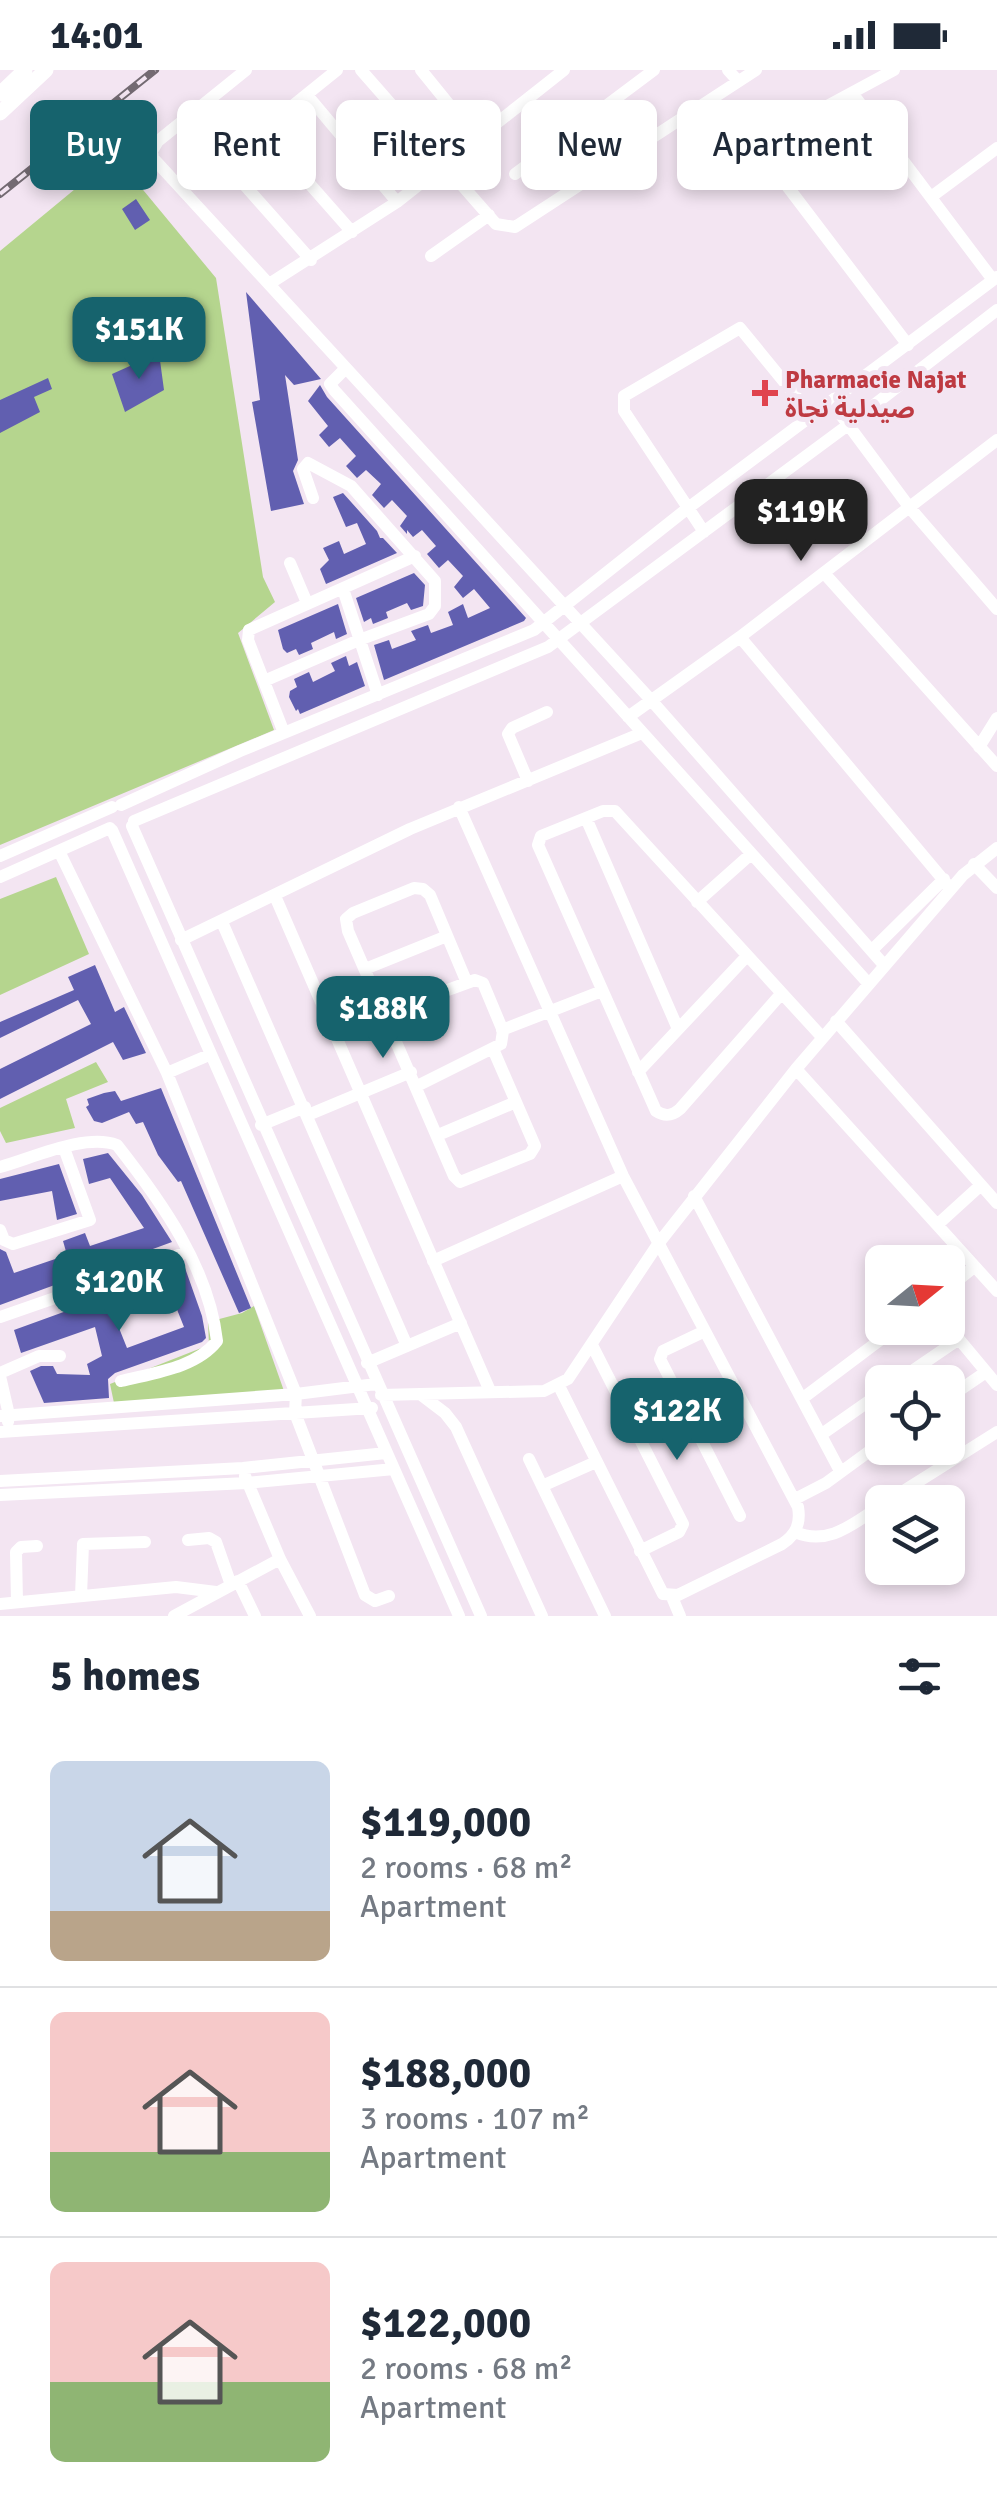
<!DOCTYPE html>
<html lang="en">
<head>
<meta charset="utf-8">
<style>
	body { margin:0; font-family:Signika,"Noto Sans Arabic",sans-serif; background:#f6f6f7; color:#1f2937; height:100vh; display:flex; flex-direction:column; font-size:38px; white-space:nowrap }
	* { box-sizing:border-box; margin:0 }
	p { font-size:32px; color:#747a83 }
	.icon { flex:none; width:55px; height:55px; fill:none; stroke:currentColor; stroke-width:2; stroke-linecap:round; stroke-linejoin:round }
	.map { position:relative; height:1546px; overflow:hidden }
	.sheet { display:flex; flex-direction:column; background:#fff; flex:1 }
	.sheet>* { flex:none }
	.hud { position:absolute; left:30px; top:30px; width:938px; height:90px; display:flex; gap:20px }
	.needle { width:65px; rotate:72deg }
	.fabs { position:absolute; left:865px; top:1175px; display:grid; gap:20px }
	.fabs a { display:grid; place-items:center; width:100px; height:100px; border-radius:15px; background:#fff; box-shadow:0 5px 15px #0003; font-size:50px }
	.price { position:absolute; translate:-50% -85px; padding:0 22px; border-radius:20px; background:#16636d; color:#fff; font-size:32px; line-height:65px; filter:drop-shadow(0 2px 5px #0008) }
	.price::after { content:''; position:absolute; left:50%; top:60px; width:30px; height:22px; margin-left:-15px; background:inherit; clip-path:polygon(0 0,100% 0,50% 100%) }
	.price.active { background:#222; color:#fff }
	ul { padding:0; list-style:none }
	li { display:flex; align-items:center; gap:30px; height:250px; padding:0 50px }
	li+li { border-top:2px solid #e0e1e3 }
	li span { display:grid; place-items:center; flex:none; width:280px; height:200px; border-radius:15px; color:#555 }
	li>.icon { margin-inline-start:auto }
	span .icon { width:120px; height:120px; fill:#fffc; stroke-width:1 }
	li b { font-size:42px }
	h2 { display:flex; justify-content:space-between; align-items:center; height:120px; padding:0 50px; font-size:42px }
	.chip { padding:0 35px; border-radius:15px; background:#fff; box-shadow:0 5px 15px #0003; font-size:35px; line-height:90px }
	.chip.active { background:#16636d; color:#fff }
	.status { display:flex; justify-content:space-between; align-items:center; height:70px; padding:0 50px; background:#fff; direction:ltr }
	.status svg { height:28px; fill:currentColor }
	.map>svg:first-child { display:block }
	.green { fill:#b5d58e }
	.building { fill:#615fb0; fill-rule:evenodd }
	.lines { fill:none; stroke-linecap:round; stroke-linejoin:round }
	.minor { stroke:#fff; stroke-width:12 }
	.tertiary { stroke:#fff; stroke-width:15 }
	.rail-casing { stroke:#736a72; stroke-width:8 }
	.rail { stroke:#f3e5f2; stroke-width:4; stroke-dasharray:11; stroke-linecap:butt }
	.health-dot { fill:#e0444e; stroke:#f3e5f2; stroke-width:4 }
	.labels { text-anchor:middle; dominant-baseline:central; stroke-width:10; stroke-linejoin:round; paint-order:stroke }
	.health-label { font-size:25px; font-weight:bold; fill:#be3a42; stroke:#f3e5f2; text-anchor:start }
</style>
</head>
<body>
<div class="status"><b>14:01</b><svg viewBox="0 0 49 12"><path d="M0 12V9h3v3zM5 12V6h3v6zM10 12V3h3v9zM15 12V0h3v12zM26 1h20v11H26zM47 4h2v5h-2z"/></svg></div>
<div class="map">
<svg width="997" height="1546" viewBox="0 0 997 1546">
	<rect width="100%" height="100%" fill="#f3e5f2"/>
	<path class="green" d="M 115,86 L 216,208 L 263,507 L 275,532 L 238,563 L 274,660 L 0,775 L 0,181 Z
		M 56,807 L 89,884 L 0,925 L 0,829 Z
		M 96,992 L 108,1012 L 66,1029 L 75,1058 L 6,1073 L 0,1061 L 0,1038 Z
		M 254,1236 L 284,1321 L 114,1333 L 110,1314 L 209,1275 L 208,1252 L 242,1243 Z"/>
	<path class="building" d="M 136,129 L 150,150 L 135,160 L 122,139 Z
		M 246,222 L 321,309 L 294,315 L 285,305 L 298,390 L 293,401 L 304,434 L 271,441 L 252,332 L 260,330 Z
		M 159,283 L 164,320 L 125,342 L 112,304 Z
		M 48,308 L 52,319 L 34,327 L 40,342 L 0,363 L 0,330 Z
		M 320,315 L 327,327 L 526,548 L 524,551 L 384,610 L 374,575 L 389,570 L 392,579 L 416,570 L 411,561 L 428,555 L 431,563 L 453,555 L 448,542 L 463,534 L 468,548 L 490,538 L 474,519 L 463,528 L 454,517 L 463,506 L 448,490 L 439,498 L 427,484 L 436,476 L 422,460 L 413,467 L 407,460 L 407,464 L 400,456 L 407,446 L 392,430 L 384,438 L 372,425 L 381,414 L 366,400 L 357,408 L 346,396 L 356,386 L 340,368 L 329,377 L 319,365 L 328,356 L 308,331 Z
		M 343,423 L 377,461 L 380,468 L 383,468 L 397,483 L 326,514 L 320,499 L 329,490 L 323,478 L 339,471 L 344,484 L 366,474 L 357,453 L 346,457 L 333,427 Z
		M 414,503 L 425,515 L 423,536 L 411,540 L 407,533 L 386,542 L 388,548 L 373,554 L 371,548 L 364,552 L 356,528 Z
		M 338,534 L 347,564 L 336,569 L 334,562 L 311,573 L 313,579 L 299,585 L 296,579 L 287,583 L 283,579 L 278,560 Z
		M 346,586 L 349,596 L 357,592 L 365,616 L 300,644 L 298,639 L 296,641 L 289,627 L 290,621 L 297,617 L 294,609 L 309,602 L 313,612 L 335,601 L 331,593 Z
		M 95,895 L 115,942 L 124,937 L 146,983 L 123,990 L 113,972 L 0,1029 L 0,999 L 91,954 L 78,930 L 0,968 L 0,952 L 74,920 L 68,907 Z
		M 161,1018 L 251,1238 L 239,1243 L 181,1111 L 178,1112 L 158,1085 L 143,1052 L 136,1054 L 129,1042 L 102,1053 L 94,1051 L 86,1037 L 89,1035 L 87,1029 L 104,1023 L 115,1021 L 121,1031 Z
		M 108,1083 L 142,1125 L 172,1172 L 0,1235 L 0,1179 L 6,1182 L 14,1203 L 67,1185 L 63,1171 L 85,1163 L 90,1176 L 144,1158 L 110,1108 L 89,1114 L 83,1089 Z
		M 59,1094 L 77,1144 L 57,1150 L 52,1121 L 0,1131 L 0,1109 Z
		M 185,1198 L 202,1246 L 206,1268 L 202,1272 L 115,1303 L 108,1309 L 109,1328 L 44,1333 L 30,1301 L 41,1296 L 53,1296 L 57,1304 L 90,1305 L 87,1294 L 102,1286 L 95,1257 L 21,1283 L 14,1260 ZM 172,1227 L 184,1257 L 127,1278 L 115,1248 Z"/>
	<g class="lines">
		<path class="minor" d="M 246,0 L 158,71 L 152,81 L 153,88 L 651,630 L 884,895
			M 361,0 L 496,154 L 515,157 L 756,0
			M 421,0 L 477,69
			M 728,0 L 738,11
			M 894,0 L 766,69 L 760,76 L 762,83 L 908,275
			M 853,24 L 993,210
			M 307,25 L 397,132
			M 186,49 L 311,190
			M 263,61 L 352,162
			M 224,91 L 337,0
			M 515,104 L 654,0
			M 931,127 L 997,78
			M 431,186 L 489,145
			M 269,214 L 397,132 L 564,0
			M 346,298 L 330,314 L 334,320 L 868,913
			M 832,333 L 910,438 L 997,539
			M 704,462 L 624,341 L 624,326 L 740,258 L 812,346
			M 290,493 L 307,533
			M 824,503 L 997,696
			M 343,519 L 378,625
			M 740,567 L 951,819
			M 264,611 L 359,570 L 429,544 L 435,536 L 435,511 L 351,416 L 308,393 L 303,399 L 313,428
			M 628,647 L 740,567 L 997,370
			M 284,663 L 248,570 L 249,560 L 415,486
			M 979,677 L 997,648
			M 528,711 L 508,664 L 512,658 L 547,642
			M 121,735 L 240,681 L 534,560 L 688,438 L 997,207
			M 459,737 L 623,1106 L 798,1437 C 801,1454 796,1465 782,1474 L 678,1525 L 663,1524 L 559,1316
			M 586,748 L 678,959
			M 134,751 L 548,577 L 848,355 L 997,240
			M 132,756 L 481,1546
			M 112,760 L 459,1546
			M 59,781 L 167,1003 L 296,1324 L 295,1343 L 365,1525 L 375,1531 L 389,1526
			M 0,786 L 112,737
			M 974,794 L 997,818
			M 0,807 L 110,758
			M 275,826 L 490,1321
			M 697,832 L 751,784
			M 222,852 L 407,1276
			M 181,870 L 410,759 L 642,663
			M 872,880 L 944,809
			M 365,899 L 447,866
			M 467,913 L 430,825 L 423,819 L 414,818 L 353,843 L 346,849 L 348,861 L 454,1106 L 460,1112 L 530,1084 L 535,1076 L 493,979
			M 781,924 L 680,1039 C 672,1046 665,1047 656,1041 L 538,775 L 541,766 L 603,741 L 615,741 L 822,967
			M 385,943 L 475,910 L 483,913 L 503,961 L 501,974 L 417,1016
			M 836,951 L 997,1133
			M 502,960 L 602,921
			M 796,999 L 997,1221
			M 638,1002 L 746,887
			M 167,1003 L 209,985
			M 308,1045 L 411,1002
			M 261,1055 L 305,1037
			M 438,1065 L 516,1032
			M 0,1097 C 33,1088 85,1063 117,1075 C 161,1131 209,1198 217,1271 C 196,1298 153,1303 121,1311
			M 694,1126 L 840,1401
			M 937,1155 L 981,1115
			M 0,1160 L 4,1170 L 13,1174 L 90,1150 L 64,1078
			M 433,1191 L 623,1106
			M 948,1218 L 974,1197
			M 0,1247 L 187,1182
			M 948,1256 L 997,1315
			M 705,1261 L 663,1281 L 660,1289 L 740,1446
			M 592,1275 L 683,1454 L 679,1462 L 640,1481
			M 367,1293 L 461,1253
			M 0,1303 L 39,1286 L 60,1286
			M 0,1306 L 9,1345 L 8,1352
			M 896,1312 L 959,1269
			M 420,1324 L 445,1343 L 456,1357 L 542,1546
			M 381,1325 L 544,1321 L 568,1309 L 658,1174 L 796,999 L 963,805 L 997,778
			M 803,1328 L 896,1258
			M 948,1328 L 986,1302
			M 0,1346 L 296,1324 L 376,1314
			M 0,1362 L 372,1338
			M 822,1364 L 882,1322
			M 529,1389 L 605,1546
			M 245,1406 L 280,1489 L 310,1546
			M 0,1411 L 243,1398 L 386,1383
			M 542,1416 L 596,1392
			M 0,1425 L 247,1413 L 394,1399
			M 795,1429 L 826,1413 L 882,1372
			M 886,1432 L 997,1362
			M 795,1462 C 829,1477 855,1452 882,1435
			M 188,1470 L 209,1468 L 216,1472 L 231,1515
			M 238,1511 L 255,1546
			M 81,1526 L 83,1474 L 145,1472
			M 672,1527 L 680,1546
			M 17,1532 L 16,1482 L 21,1477 L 37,1476
			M 0,1534 L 176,1517 L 216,1522
			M 174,1546 L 280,1489"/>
		<path class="tertiary" d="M 0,24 L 25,0
			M 0,43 L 46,0"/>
		<defs>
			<path id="rail" d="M 0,124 L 155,0"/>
		</defs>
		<use href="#rail" class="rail-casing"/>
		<use href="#rail" class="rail"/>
	</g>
	<path class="health-dot" d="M760 308h10v10h10v10h-10v10h-10v-10h-10v-10h10z"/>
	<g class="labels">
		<g class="health-label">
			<text x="785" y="309">Pharmacie Najat<tspan x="785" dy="29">صيدلية نجاة</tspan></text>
		</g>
	</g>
</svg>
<div class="fabs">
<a><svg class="needle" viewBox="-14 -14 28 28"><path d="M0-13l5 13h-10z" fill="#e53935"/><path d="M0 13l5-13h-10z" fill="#747a83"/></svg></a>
<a><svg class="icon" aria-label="locate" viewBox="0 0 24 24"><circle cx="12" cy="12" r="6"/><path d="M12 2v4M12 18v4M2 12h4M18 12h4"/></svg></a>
<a><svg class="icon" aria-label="layers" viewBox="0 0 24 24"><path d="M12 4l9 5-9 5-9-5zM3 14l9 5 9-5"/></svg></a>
</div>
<b class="price" style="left:139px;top:312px">$151K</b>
<b class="price active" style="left:801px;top:494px">$119K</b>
<b class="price" style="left:383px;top:991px">$188K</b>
<b class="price" style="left:119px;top:1264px">$120K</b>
<b class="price" style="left:677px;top:1393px">$122K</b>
<div class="hud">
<a class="chip active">Buy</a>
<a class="chip">Rent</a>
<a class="chip">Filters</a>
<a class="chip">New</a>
<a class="chip">Apartment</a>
</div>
</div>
<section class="sheet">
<h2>5 homes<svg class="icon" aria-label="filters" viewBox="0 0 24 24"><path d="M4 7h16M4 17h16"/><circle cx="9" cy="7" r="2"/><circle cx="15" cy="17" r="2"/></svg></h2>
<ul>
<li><span style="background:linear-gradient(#c9d6e8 75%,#b9a48a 0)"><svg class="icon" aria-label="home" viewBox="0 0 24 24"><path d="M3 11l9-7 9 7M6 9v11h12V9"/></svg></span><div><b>$119,000</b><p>2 rooms · 68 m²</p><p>Apartment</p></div></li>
<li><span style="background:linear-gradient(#f6c9c9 70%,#8fb573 0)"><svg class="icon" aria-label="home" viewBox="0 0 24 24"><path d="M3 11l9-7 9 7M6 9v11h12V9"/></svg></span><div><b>$188,000</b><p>3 rooms · 107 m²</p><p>Apartment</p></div></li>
<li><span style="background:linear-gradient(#f6c9c9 60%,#8fb573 0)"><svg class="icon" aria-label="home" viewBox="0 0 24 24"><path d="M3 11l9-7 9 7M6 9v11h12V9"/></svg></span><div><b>$122,000</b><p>2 rooms · 68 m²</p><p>Apartment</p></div></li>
</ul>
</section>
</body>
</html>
